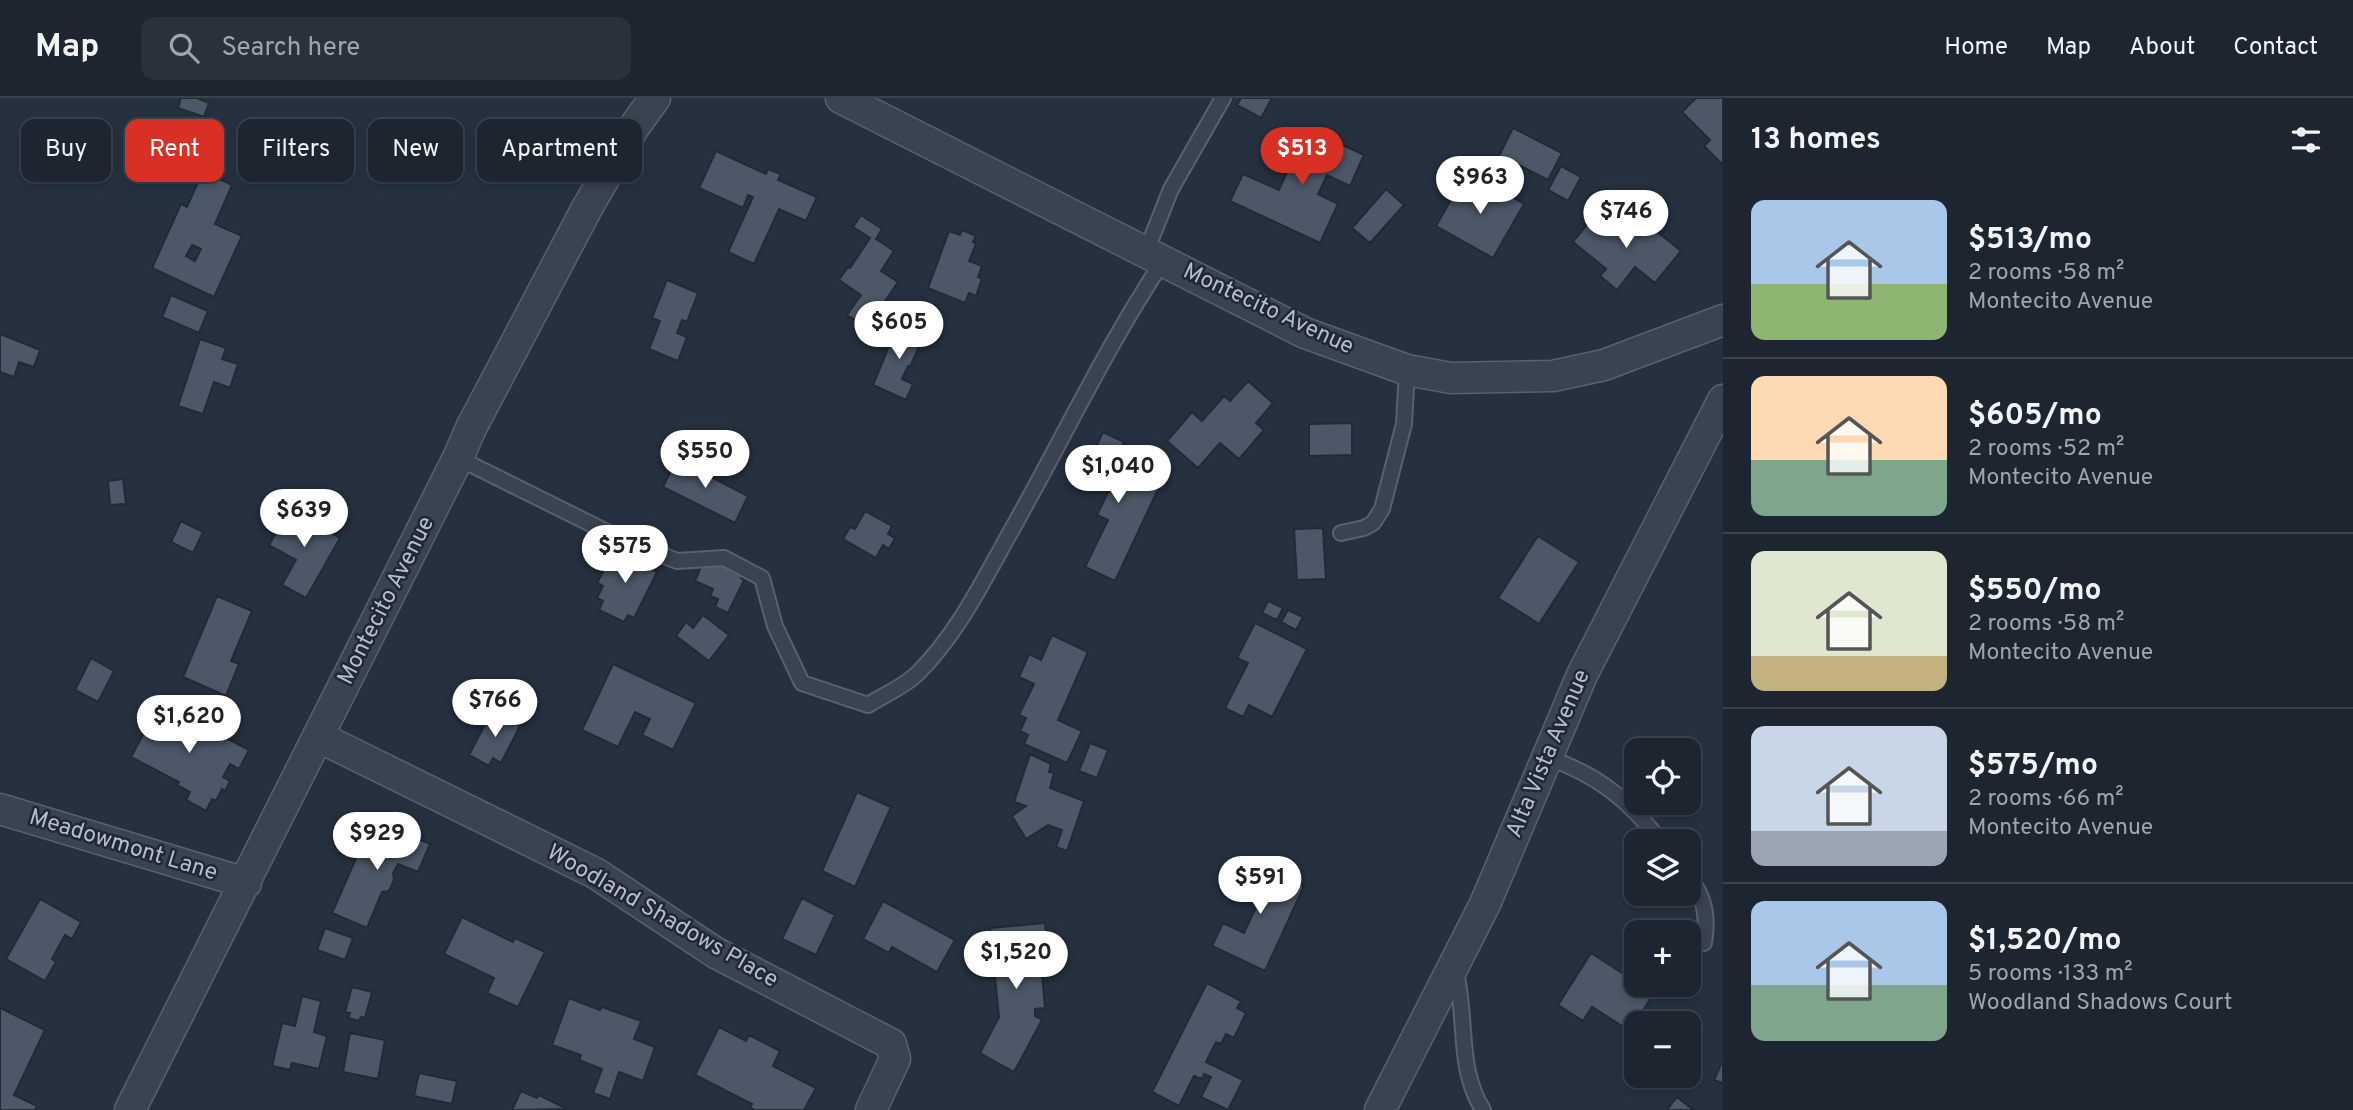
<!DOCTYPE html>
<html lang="en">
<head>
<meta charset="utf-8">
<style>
	body { margin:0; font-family:Overpass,sans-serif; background:#29313c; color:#f1f3f6; height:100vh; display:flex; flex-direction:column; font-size:26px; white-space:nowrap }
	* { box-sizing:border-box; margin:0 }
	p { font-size:23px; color:#a0a5ab }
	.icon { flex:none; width:38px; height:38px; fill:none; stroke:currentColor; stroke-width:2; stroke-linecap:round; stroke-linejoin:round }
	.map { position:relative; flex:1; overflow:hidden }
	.details { display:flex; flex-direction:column; background:#1c2530; width:630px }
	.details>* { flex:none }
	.guide { position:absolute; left:21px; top:21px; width:665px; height:63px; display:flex; gap:14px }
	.controls { position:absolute; left:1624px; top:640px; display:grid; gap:14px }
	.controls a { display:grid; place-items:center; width:77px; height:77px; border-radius:14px; background:#1c2530; box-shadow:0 4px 10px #0003,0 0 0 2px #3a424c; font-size:35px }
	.price { position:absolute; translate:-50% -60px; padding:0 16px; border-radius:24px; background:#fff; color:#222; font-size:23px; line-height:46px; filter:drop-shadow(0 2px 4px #0008) }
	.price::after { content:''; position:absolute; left:50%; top:42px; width:21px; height:16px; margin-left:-10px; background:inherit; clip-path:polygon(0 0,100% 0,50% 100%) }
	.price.current { background:#d93025; color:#fff }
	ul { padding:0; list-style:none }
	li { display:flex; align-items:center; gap:21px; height:175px; padding:0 28px }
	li+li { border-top:2px solid #3a424c }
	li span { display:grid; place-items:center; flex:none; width:196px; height:140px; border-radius:14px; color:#555 }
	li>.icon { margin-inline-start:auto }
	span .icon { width:84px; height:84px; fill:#fffc; stroke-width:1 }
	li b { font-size:30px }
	h2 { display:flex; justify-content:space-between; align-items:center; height:84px; padding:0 28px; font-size:30px }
	.tag { padding:0 24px; border-radius:14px; background:#1c2530; box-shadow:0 4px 10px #0003,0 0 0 2px #3a424c; font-size:24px; line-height:63px }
	.tag.current { background:#d93025; color:#fff }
	header { display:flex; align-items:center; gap:42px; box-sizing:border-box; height:98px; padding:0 35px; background:#1c2530; border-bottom:2px solid #3a424c }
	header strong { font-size:33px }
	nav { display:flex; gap:38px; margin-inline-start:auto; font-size:24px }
	.search { width:490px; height:63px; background:#29313c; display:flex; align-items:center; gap:18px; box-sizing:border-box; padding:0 24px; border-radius:14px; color:#a0a5ab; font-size:26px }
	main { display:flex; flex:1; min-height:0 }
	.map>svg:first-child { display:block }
	.building { fill:#4c5868; stroke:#212a37; stroke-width:2; fill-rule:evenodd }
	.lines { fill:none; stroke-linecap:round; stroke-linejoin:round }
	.service-casing { stroke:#58616d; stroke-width:18 }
	.minor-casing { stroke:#58616d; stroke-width:33 }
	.service { stroke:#3a4350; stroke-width:14 }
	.minor { stroke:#3a4350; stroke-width:30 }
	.labels { text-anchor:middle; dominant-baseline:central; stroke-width:5; stroke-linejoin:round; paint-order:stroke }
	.street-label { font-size:23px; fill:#b7beca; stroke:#1f2835 }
</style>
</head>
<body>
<header>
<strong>Map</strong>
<div class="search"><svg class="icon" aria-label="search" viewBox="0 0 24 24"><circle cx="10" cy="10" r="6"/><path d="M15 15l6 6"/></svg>Search here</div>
<nav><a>Home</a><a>Map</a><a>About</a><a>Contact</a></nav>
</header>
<main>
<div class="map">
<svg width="1723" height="1012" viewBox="0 0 1723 1012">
	<rect width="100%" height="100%" fill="#263140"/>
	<path class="building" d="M 181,0 L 197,0 L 209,5 L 204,19 L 178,10 Z
		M 1241,0 L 1272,0 L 1261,20 L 1237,7 Z
		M 1696,0 L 1723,0 L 1723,67 L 1704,48 L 1710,42 L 1682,14 Z
		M 1307,30 L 1364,57 L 1350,88 L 1327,77 L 1318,96 L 1338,106 L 1320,145 L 1230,103 L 1243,76 L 1279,92 Z
		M 1513,30 L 1562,55 L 1548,82 L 1513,64 L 1507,75 L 1494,68 Z
		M 716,53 L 766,76 L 768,71 L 781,76 L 778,82 L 817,99 L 806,123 L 779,111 L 754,166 L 728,154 L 753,99 L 748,97 L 743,110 L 699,90 Z
		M 1561,68 L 1581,79 L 1568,103 L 1548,92 Z
		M 203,73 L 232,87 L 215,126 L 242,138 L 214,199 L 152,170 L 181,106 L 187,109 ZM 192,147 L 201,151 L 195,163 L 186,158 Z
		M 1465,77 L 1506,101 L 1508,97 L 1524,106 L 1493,160 L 1436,128 Z
		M 1386,91 L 1404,107 L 1370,145 L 1352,130 Z
		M 1597,114 L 1625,136 L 1639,119 L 1681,153 L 1655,185 L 1635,169 L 1617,192 L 1600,178 L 1606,171 L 1573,144 Z
		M 861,117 L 882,131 L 876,141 L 894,153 L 881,173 L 898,184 L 867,230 L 847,217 L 861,197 L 839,182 L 848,169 L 850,170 L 870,140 L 853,129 Z
		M 962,132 L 976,138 L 973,144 L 976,146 L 969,163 L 982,168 L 978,179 L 982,181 L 976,198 L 969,195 L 965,205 L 928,190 L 949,133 L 960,137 Z
		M 667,182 L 698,195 L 687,224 L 682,222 L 677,235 L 687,239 L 678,263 L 649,251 L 660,223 L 652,220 Z
		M 171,197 L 208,213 L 199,235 L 162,219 Z
		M 899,224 L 925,235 L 910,269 L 908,268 L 902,281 L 913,286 L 906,302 L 873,287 Z
		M 0,236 L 40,252 L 34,269 L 19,264 L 14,279 L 0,274 Z
		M 200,241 L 226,250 L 222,261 L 238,266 L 230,290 L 214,284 L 203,316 L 178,308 Z
		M 1248,283 L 1273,305 L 1256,325 L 1264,332 L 1239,361 L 1220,345 L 1198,370 L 1167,343 L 1192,314 L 1202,323 L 1224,298 L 1230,303 Z
		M 1352,325 L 1352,357 L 1309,358 L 1309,326 Z
		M 1103,334 L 1124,344 L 1118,358 L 1138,367 L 1135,373 L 1161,385 L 1115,483 L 1085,469 L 1108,422 L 1097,417 L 1111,388 L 1084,375 Z
		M 678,358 L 711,374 L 709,378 L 748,398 L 735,425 L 663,389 Z
		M 123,381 L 126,406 L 110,407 L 108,383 Z
		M 292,407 L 327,426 L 324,431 L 340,440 L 306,500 L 282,487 L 296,462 L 269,447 Z
		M 865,413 L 892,428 L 888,436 L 895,440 L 889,451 L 883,447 L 876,460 L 843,441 L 850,429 L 855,431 Z
		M 181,423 L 203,434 L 193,455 L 171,444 Z
		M 1323,430 L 1326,481 L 1297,482 L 1294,431 Z
		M 1538,438 L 1579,464 L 1539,526 L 1498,500 Z
		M 629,451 L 645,460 L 642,466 L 657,474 L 634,520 L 628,517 L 624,524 L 599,512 L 603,503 L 597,500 L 603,488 L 597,485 L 613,455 L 624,460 Z
		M 716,463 L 732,470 L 731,473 L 742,478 L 741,480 L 744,482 L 728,515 L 715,509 L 718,501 L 710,498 L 713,491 L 695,483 L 702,466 L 708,469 L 709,465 Z
		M 217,498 L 252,513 L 231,563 L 239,566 L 226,598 L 183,579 Z
		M 1268,503 L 1283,510 L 1277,522 L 1262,515 Z
		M 1288,512 L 1303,519 L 1296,532 L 1281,524 Z
		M 703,517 L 729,537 L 709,563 L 676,538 L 686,524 L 693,530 Z
		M 1255,525 L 1307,551 L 1272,619 L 1249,607 L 1243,619 L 1225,610 L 1248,565 L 1237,560 Z
		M 1052,537 L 1088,554 L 1058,622 L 1082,633 L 1067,665 L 1024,646 L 1028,637 L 1020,633 L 1026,620 L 1019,617 L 1034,586 L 1019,579 L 1029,556 L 1041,562 Z
		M 91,560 L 114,573 L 98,604 L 75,592 Z
		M 613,566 L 696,605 L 673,652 L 642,637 L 650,621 L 635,614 L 618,649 L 582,632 Z
		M 160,605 L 249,652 L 239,671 L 230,666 L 223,679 L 230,683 L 225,693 L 222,691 L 216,703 L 212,701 L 206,713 L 186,702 L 190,694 L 177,687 L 179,684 L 131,659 Z
		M 492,613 L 520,628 L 501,665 L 493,660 L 489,668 L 469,657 Z
		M 1090,645 L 1108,652 L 1097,680 L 1079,673 Z
		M 1030,656 L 1051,666 L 1049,674 L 1054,675 L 1050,690 L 1084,703 L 1067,753 L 1056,749 L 1062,732 L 1048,727 L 1026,741 L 1012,718 L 1026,708 L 1014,704 Z
		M 857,694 L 891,709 L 855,789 L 822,773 Z
		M 371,726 L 390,734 L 392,730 L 430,746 L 418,774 L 398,766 L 393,775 L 394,782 L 389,793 L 382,794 L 367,830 L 332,815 Z
		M 1249,762 L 1304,788 L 1265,873 L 1212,848 L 1223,825 L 1244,835 L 1257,807 L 1233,796 Z
		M 802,800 L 835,817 L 816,857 L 782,841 Z
		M 40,801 L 81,824 L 72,841 L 65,837 L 52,861 L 56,864 L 45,883 L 6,861 Z
		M 883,803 L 955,842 L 937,874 L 892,849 L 889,855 L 863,841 Z
		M 462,819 L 513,844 L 515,840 L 545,854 L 518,909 L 487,895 L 494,880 L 444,856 Z
		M 1045,825 L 1048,852 L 1040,852 L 1045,910 L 1035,911 L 1035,918 L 1042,922 L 1014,974 L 980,955 L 999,919 L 990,830 Z
		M 325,830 L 353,840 L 345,862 L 317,852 Z
		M 1591,855 L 1636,884 L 1636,887 L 1642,887 L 1654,895 L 1630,933 L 1592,909 L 1583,923 L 1558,907 Z
		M 1207,885 L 1241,903 L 1237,910 L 1246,915 L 1234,940 L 1226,936 L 1221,946 L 1216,944 L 1206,964 L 1243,982 L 1228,1012 L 1201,999 L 1211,979 L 1204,976 L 1202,981 L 1194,978 L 1179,1008 L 1152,994 Z
		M 352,889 L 372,894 L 365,920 L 361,919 L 359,923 L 348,920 L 350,915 L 345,914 Z
		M 302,898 L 321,903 L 314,934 L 327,938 L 319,971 L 292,965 L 290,972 L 272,968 L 282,925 L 295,928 Z
		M 569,900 L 600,912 L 602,909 L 641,923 L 634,941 L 655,949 L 643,983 L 619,974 L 610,1001 L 593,995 L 602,971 L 579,962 L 581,957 L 552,947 Z
		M 0,910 L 45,932 L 14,997 L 37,1008 L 35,1012 L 0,1012 Z
		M 719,929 L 746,943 L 749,937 L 780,953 L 773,968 L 816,990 L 804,1012 L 755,1012 L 750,1010 L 752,1006 L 695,977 Z
		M 350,935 L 385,942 L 378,981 L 343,974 Z
		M 1723,962 L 1723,985 L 1714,982 Z
		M 419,975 L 457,983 L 452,1006 L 414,998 Z
		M 521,993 L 537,1000 L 539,997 L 567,1011 L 512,1012 Z
		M 1677,999 L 1693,1012 L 1667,1012 Z"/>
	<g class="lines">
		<defs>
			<path id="service" d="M 1146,154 L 1171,91 L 1223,0
				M 458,360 L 609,435 L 677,463 L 724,460 L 762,480 L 775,528 L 802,585 L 868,607 C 884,597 905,588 918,575 C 956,537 980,489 1006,442 C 1059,349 1104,252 1163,163
				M 1341,435 L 1364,430 L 1373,425 L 1382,411 L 1404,326 L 1407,272
				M 1548,660 C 1597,676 1630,703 1661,744
				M 1689,780 C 1705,798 1708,822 1704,845
				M 1455,871 C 1468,919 1456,969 1483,1012"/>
			<path id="minor" d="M 841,0 L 1305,235 L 1407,272 L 1451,280 L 1553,278 L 1604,267 L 1723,222
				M 319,639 L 595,775 L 716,855 L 891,946 L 895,961 L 871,1012
				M 0,711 L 246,785
				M 130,1012 L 458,360 L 471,330 L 587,110 L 634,29 L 655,0
				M 1380,1012 L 1485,806 L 1582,577 L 1723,302"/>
		</defs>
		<use href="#service" class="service-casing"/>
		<use href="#minor" class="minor-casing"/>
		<use href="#service" class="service"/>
		<use href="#minor" class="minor"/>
	</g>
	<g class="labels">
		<g class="street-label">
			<text transform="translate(1268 212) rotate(25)">Montecito Avenue</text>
			<text transform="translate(387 503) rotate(-63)">Montecito Avenue</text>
			<text transform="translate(1549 656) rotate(-67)">Alta Vista Avenue</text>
			<text transform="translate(123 748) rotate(17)">Meadowmont Lane</text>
			<text transform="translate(662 819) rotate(30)">Woodland Shadows Place</text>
		</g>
	</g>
</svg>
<div class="controls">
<a><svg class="icon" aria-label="locate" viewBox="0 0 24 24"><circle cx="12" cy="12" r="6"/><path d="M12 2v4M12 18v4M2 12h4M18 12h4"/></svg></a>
<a><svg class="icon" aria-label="layers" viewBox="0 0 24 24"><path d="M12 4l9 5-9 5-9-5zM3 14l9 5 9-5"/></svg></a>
<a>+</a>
<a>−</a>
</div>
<b class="price current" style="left:1302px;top:89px">$513</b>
<b class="price" style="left:1480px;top:118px">$963</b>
<b class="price" style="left:1626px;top:152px">$746</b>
<b class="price" style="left:899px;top:263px">$605</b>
<b class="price" style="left:705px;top:392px">$550</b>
<b class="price" style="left:1118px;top:407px">$1,040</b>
<b class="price" style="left:304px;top:451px">$639</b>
<b class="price" style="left:625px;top:487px">$575</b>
<b class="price" style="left:495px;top:641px">$766</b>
<b class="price" style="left:189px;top:657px">$1,620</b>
<b class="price" style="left:377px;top:774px">$929</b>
<b class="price" style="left:1260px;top:818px">$591</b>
<b class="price" style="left:1016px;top:893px">$1,520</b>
<div class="guide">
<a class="tag">Buy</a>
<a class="tag current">Rent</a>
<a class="tag">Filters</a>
<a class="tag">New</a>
<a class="tag">Apartment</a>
</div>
</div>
<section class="details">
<h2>13 homes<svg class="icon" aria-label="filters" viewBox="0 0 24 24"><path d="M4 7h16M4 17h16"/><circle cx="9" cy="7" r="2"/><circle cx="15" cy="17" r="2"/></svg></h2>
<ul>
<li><span style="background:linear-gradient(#a9c7e8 60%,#8fb573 0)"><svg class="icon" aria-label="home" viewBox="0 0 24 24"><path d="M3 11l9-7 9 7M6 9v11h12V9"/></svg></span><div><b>$513/mo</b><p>2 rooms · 58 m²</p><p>Montecito Avenue</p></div></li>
<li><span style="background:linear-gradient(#ffd9b3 60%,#7fa58c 0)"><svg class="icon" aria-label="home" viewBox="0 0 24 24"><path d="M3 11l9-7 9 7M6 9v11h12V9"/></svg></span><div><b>$605/mo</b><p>2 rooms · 52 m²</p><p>Montecito Avenue</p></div></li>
<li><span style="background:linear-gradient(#dfe7d0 75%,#c2b280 0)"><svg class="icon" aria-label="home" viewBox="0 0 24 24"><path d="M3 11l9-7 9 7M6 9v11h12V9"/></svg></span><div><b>$550/mo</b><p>2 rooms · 58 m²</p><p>Montecito Avenue</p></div></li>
<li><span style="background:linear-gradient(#c9d6e8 75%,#9aa5b1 0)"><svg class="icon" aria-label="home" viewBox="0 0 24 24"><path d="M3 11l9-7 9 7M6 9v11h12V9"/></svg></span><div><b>$575/mo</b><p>2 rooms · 66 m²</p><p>Montecito Avenue</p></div></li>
<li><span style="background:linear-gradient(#a9c7e8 60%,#7fa58c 0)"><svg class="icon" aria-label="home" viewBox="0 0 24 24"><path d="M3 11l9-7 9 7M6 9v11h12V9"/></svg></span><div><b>$1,520/mo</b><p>5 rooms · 133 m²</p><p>Woodland Shadows Court</p></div></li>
</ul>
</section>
</main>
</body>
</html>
